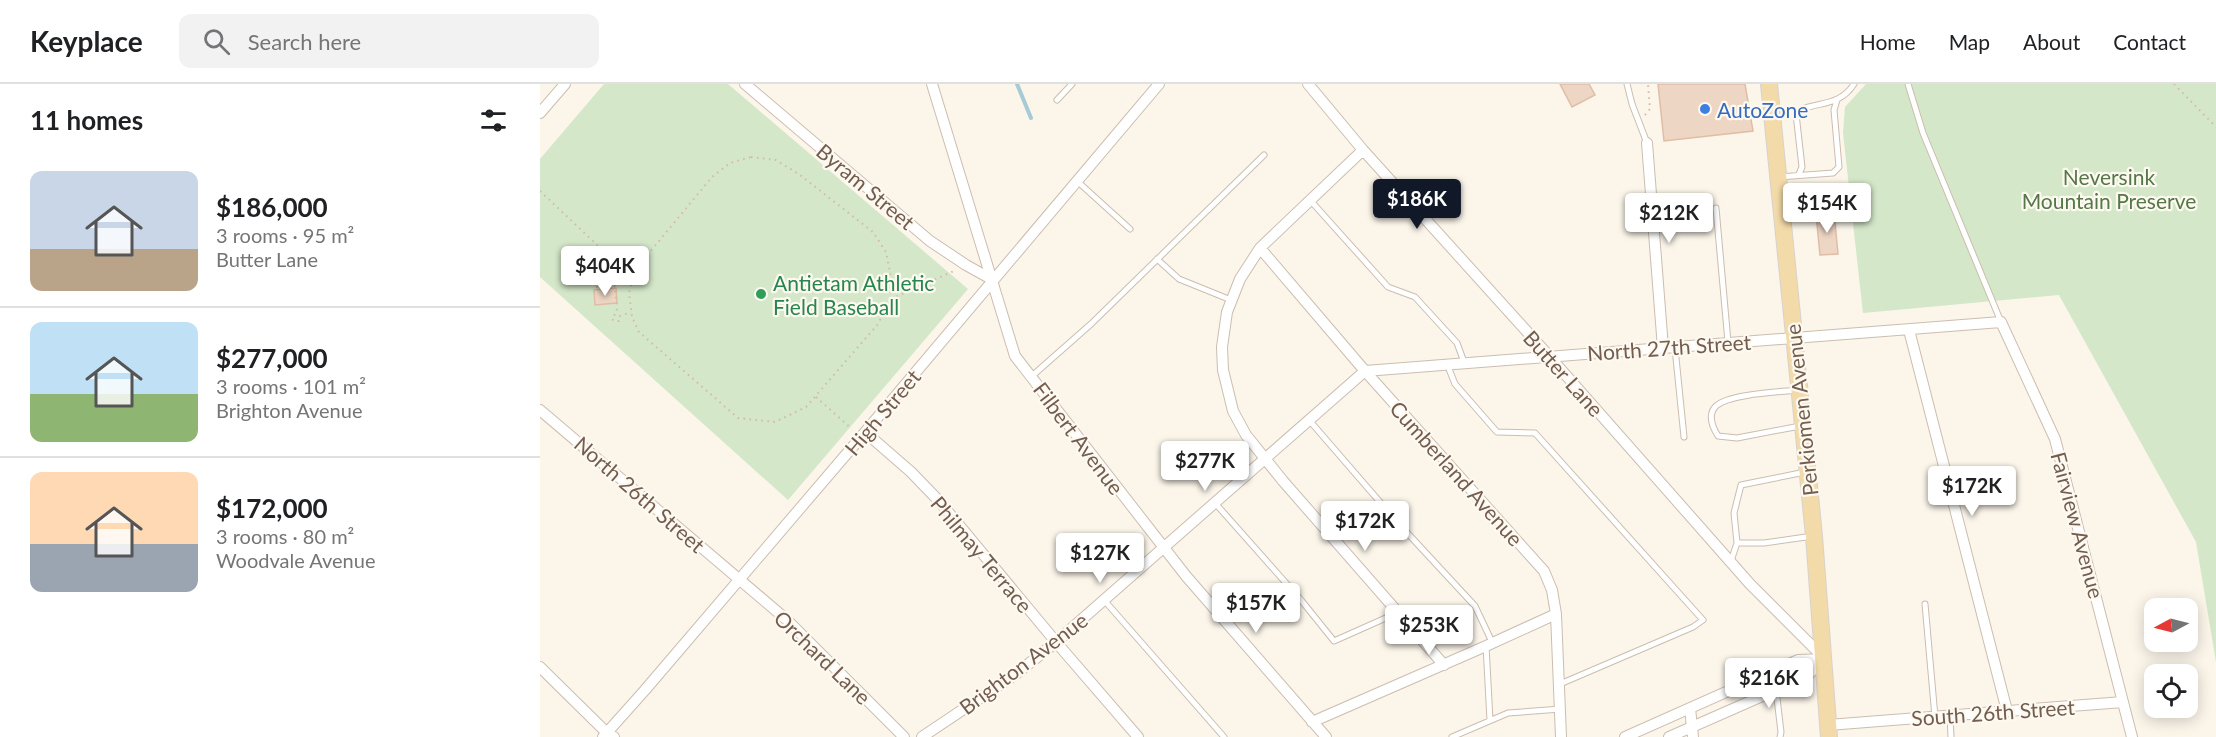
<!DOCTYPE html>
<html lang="en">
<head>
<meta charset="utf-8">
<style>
	body { margin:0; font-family:Lato,sans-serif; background:#f2f2f2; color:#202124; height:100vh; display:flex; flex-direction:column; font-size:22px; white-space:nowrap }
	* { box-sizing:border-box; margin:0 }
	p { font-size:20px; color:#757577 }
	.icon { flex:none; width:33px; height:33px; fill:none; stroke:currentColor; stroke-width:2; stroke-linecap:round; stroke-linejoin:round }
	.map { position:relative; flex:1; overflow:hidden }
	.panel { display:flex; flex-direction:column; background:#fff; width:540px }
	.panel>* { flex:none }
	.needle { width:39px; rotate:263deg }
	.tools { position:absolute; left:1604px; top:514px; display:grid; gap:12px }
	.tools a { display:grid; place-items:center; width:54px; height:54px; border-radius:12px; background:#fff; box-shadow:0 3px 15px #0003; font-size:30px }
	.price { position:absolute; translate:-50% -51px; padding:0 14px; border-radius:6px; background:#fff; color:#222; font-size:20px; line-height:39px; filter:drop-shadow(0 2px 3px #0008) }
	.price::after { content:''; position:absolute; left:50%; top:36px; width:18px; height:14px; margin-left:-9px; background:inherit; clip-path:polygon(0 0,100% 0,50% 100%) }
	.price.active { background:#111827; color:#fff }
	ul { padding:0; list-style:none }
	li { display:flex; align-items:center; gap:18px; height:150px; padding:0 30px }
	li+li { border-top:2px solid #e0e0e0 }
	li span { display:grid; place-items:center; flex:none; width:168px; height:120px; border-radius:12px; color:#555 }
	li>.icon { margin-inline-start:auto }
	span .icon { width:72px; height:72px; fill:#fffc; stroke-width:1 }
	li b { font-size:26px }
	h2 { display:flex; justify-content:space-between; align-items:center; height:72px; padding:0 30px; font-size:26px }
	header { display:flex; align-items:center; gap:36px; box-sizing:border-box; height:84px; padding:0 30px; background:#fff; border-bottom:2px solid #e0e0e0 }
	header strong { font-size:28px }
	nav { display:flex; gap:33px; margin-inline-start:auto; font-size:21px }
	.search { width:420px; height:54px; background:#f2f2f2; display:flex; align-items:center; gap:15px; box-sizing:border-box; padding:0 21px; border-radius:12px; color:#757577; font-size:22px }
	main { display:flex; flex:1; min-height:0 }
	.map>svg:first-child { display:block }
	.green { fill:#d4e7c9 }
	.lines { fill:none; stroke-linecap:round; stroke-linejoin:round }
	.stream { stroke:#a7cbd4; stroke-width:4 }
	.building { fill:#eed6c4; stroke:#dfbda6; stroke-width:1.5 }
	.service-casing { stroke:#ccbdb0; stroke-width:7 }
	.minor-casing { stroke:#ccbdb0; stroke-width:12 }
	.primary-casing { stroke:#d8d2ce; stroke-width:18 }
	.path { stroke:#d3b9a7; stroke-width:2; stroke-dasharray:1.5 4.5; stroke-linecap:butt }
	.service { stroke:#fff; stroke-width:5 }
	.minor { stroke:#fff; stroke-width:10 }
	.primary { stroke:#f3daa9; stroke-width:16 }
	.shop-dot { fill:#3f7fe0; stroke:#fdf9f0; stroke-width:2 }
	.leisure-dot { fill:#2e9e5b; stroke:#fdf9f0; stroke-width:2 }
	.labels { text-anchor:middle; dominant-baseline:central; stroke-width:4.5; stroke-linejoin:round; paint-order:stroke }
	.shop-label { font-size:21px; fill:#366cbe; stroke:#fdf9f0; text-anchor:start }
	.park-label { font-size:21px; fill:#547848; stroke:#fdf9f0 }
	.street-label { font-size:21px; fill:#735d4f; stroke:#fdf9f0 }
	.leisure-label { font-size:21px; fill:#27864d; stroke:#fdf9f0; text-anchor:start }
</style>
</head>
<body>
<header>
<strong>Keyplace</strong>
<div class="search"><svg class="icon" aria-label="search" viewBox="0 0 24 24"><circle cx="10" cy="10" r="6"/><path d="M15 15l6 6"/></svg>Search here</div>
<nav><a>Home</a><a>Map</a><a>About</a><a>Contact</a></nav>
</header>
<main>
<section class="panel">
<h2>11 homes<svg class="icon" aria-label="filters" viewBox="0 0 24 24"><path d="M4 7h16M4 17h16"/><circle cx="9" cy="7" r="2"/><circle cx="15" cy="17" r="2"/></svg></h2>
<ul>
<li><span style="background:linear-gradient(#c9d6e8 65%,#b9a48a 0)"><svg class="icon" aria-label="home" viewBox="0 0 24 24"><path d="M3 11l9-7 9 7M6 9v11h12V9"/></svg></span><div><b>$186,000</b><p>3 rooms · 95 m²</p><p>Butter Lane</p></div></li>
<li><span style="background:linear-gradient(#bfe0f5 60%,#8fb573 0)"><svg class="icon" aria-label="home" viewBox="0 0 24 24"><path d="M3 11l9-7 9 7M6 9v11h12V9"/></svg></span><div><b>$277,000</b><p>3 rooms · 101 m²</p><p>Brighton Avenue</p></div></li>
<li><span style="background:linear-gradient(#ffd9b3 60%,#9aa5b1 0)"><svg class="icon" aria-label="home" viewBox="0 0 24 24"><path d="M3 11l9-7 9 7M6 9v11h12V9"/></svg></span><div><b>$172,000</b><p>3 rooms · 80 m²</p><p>Woodvale Avenue</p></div></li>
</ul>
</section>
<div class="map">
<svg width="1676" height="653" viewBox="0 0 1676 653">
	<rect width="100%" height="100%" fill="#fbf5ea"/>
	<path class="green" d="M 64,0 L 188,0 L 428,205 L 248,416 L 0,193 L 0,75 Z
		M 1326,0 L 1676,0 L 1676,578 L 1656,458 L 1519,211 L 1323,229 L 1303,49 L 1305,23 Z"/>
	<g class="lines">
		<path class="stream" d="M 477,0 L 491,34"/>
	</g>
	<path class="building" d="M 1020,0 L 1049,0 L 1055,11 L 1032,23 Z
		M 1118,0 L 1205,0 L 1213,47 L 1124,57 Z
		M 1294,128 L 1298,170 L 1280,171 L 1276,130 Z
		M 76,204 L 77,219 L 55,221 L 54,206 Z"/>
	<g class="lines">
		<defs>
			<path id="service" d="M 1087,0 L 1092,20 L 1107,59
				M 1368,0 L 1383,49 L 1461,238
				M 517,16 L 532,0
				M 1259,90 L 1262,83 L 1256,30 C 1269,16 1298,26 1314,0
				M 1239,93 L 1293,89 L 1299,83 L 1294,26 L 1297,16
				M 537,97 L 590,145
				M 770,116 L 848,203 L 875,213 L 917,259 L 924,278
				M 1176,124 L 1188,258
				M 617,175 L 639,195 L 691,216
				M 1135,264 L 1144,353
				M 907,280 L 915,300 L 957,348 L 995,349 L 1163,536 L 1153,543 L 1020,600
				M 492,292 L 551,240 L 724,71
				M 1258,306 C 1239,308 1189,310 1176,322 C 1167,331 1173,344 1178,352 L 1197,354 L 1260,342
				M 769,336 L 859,440 L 935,522 L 953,560
				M 675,419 L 761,516 L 794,557 L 857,529
				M 1197,459 L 1224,459 L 1273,452
				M 1191,477 L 1197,459 L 1194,429 L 1201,401 L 1265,388
				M 564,516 L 684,653
				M 1385,520 L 1395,633
				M 946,562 L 950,636
				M 1236,606 L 1241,648 L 1240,653
				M 1410,631 L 1411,653
				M 912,653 L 968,629 L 1021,625"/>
			<path id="minor" d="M 205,0 L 390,157 L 426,181 L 453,196
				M 392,0 L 475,272 L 646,492 L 786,653
				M 768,0 L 823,66 L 1009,272 L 1210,500 L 1283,573
				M 0,29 L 25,0
				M 1107,59 L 1123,264
				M 823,66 L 720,164 L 700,195 L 687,228 L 682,263 L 683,286 L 693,327 L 706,351 L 743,397 L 904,581
				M 720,164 L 825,287 L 1004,487 L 1012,506 L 1016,530 L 1021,653
				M 1369,246 L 1467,627
				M 0,326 L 247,536 L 364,653
				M 325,348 L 371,388 L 399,417 L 516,558 L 598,653
				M 0,583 L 66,648 L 74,653
				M 1150,624 L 1153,653
				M 772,638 L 946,562 L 1016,530
				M 1288,641 L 1583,618
				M 63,653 L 105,606 L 321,353 L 619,0
				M 382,653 L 476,590 L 516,558 L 825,287 L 1461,238 L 1515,355 L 1592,653
				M 1085,653 L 1258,576 L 1284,575
				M 1129,653 L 1236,606 L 1261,598 L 1284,575"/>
			<path id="primary" d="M 1229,0 L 1274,452 L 1289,653"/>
		</defs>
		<use href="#service" class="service-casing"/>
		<use href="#minor" class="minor-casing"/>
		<use href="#primary" class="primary-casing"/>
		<path class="path" d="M 1634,0 L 1676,43
			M 1105,31 L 1110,25 L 1108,0
			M 211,73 L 236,76 L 260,91 L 333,148 L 346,168 L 350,188 L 351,215 L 338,240 L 266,323 L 235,338 L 198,334 L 99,248 L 92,233 L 89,209 L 95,186 L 172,93 L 190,79 Z
			M 0,107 L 93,195
			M 63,192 L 71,193 L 72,202
			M 56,203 L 75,202 L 77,227 L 72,235 L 74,237 L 79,237 L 80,232 L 91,228
			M 351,215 L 414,187
			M 276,313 L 312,345"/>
		<use href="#service" class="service"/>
		<use href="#minor" class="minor"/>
		<use href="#primary" class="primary"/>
	</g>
	<circle class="shop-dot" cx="1165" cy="25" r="6"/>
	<circle class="leisure-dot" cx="221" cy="210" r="6"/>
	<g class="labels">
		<g class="shop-label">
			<text x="1177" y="25">AutoZone</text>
		</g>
		<g class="park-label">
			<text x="1569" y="92">Neversink<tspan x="1569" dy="24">Mountain Preserve</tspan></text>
		</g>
		<g class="street-label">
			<text transform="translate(326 102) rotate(40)">Byram Street</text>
			<text transform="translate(1129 263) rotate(-4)">North 27th Street</text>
			<text transform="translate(1024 289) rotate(48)">Butter Lane</text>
			<text transform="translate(1261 326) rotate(-96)">Perkiomen Avenue</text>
			<text transform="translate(342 328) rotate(-50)">High Street</text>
			<text transform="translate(539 354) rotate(53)">Filbert Avenue</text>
			<text transform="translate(917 389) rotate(48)">Cumberland Avenue</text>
			<text transform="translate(100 410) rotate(41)">North 26th Street</text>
			<text transform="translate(1538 441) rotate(75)">Fairview Avenue</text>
			<text transform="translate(442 470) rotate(50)">Philmay Terrace</text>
			<text transform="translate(283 573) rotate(44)">Orchard Lane</text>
			<text transform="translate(483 579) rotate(-37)">Brighton Avenue</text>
			<text transform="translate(1453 628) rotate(-4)">South 26th Street</text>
		</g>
		<g class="leisure-label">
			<text x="233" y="198">Antietam Athletic<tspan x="233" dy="24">Field Baseball</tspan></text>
		</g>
	</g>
</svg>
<div class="tools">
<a><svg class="needle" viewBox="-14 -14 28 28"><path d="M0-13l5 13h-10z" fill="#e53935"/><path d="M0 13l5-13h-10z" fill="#757577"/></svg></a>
<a><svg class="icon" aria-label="locate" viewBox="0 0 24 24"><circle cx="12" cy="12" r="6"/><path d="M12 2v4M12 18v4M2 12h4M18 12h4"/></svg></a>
</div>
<b class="price active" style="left:877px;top:146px">$186K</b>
<b class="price" style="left:1287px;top:150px">$154K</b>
<b class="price" style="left:1129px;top:160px">$212K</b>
<b class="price" style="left:65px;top:213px">$404K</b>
<b class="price" style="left:665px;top:408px">$277K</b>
<b class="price" style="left:1432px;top:433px">$172K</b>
<b class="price" style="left:825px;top:468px">$172K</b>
<b class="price" style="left:560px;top:500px">$127K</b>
<b class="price" style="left:716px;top:550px">$157K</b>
<b class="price" style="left:889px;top:572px">$253K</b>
<b class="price" style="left:1229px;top:625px">$216K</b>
</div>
</main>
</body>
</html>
